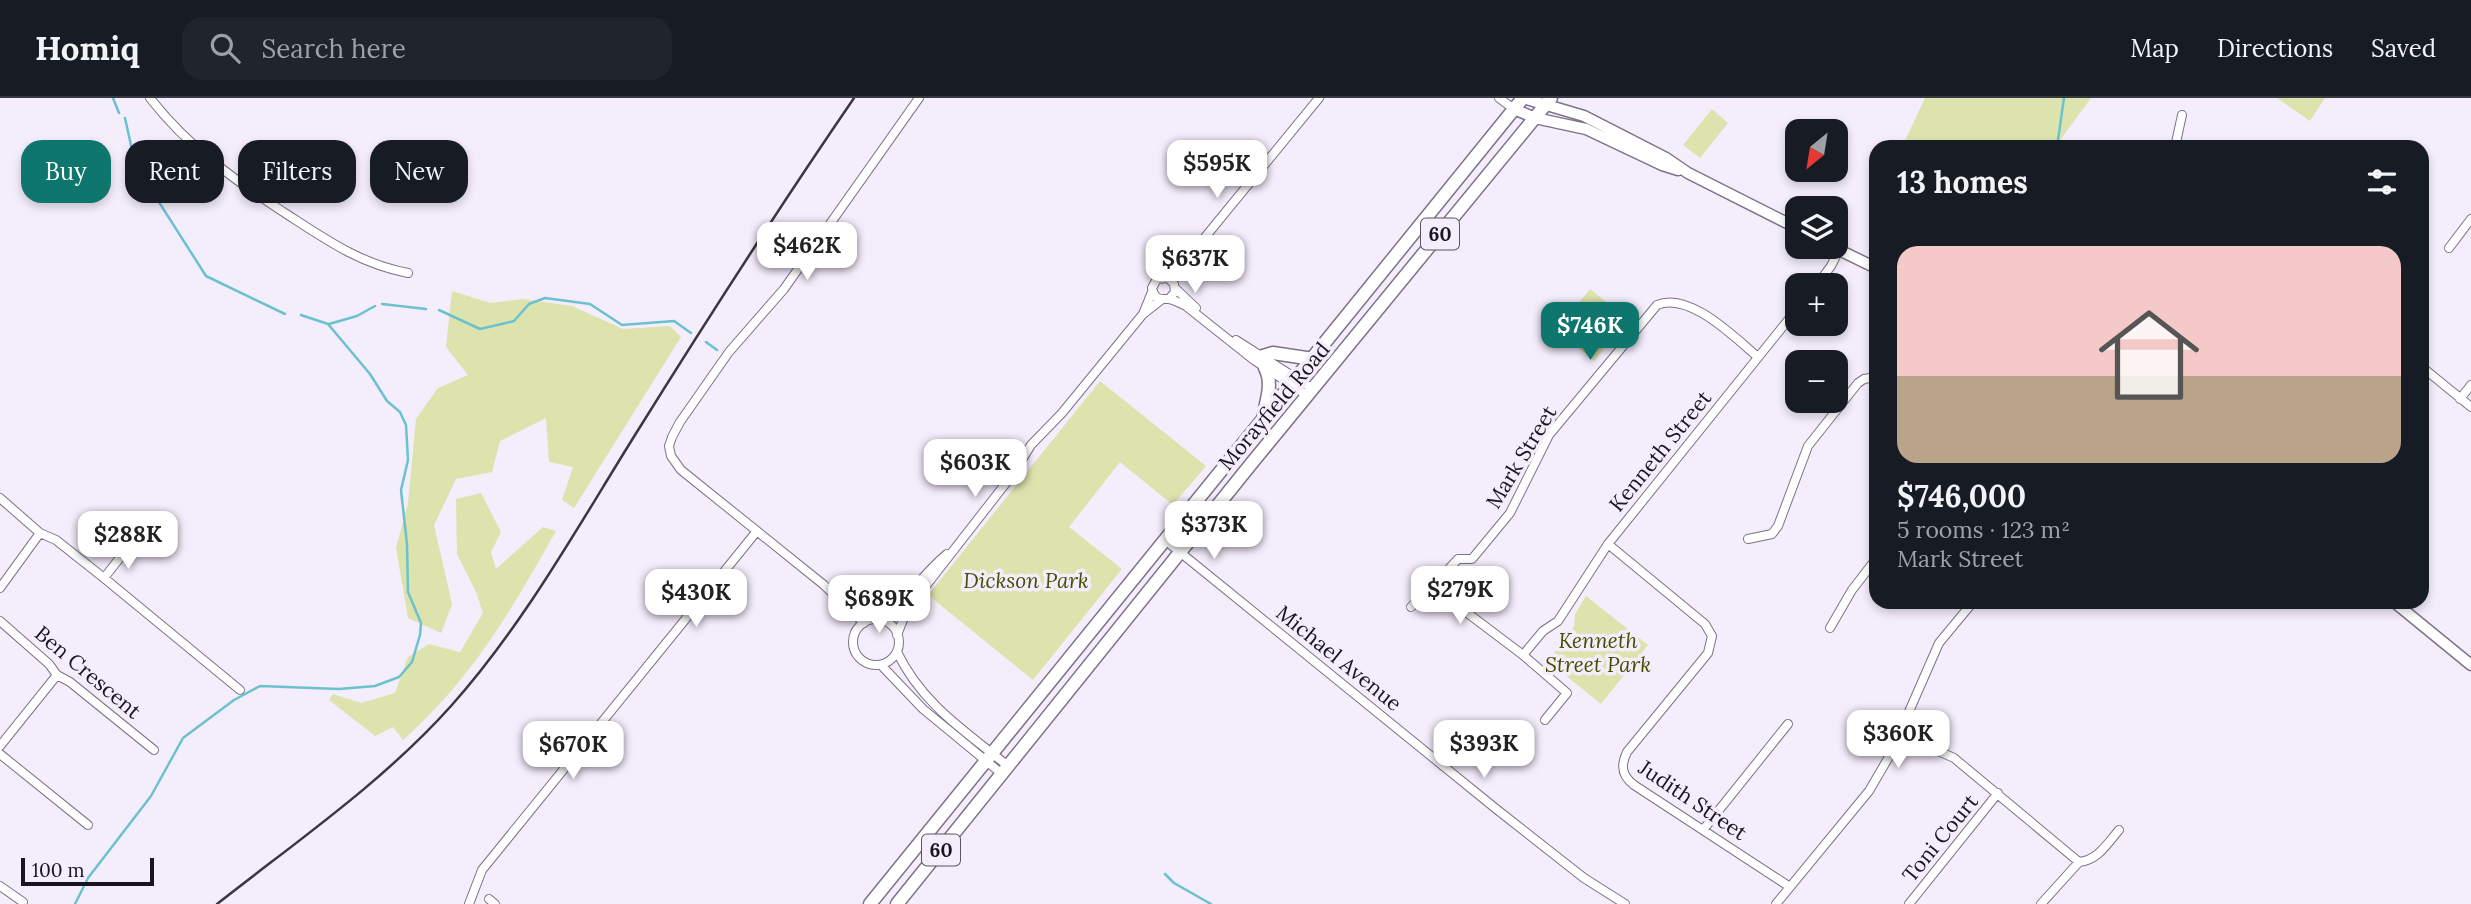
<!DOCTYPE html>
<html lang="en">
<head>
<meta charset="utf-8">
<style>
	body { margin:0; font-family:Lora,serif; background:#20242c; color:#f1f3f6; height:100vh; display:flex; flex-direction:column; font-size:26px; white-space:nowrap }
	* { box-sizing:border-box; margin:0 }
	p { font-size:23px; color:#9ea1a6 }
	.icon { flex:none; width:38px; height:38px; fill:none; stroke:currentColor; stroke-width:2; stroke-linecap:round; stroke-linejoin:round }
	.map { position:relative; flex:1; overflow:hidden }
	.details { position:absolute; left:1869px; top:42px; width:560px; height:469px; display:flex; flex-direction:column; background:#171b24; border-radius:21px; box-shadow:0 4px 10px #0003 }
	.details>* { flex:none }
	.top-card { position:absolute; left:21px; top:42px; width:665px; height:63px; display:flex; gap:14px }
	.needle { width:46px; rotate:210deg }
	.controls { position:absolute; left:1785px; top:21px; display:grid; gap:14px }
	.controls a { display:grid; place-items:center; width:63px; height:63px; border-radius:14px; background:#171b24; box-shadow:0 4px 10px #0003; font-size:35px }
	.scale { position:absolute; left:21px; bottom:18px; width:133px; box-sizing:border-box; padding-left:7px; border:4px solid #19141d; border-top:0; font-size:19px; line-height:24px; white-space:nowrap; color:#19141d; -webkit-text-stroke:5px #f4edfc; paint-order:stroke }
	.price { position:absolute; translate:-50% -60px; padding:0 16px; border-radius:14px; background:#fff; color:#222; font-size:23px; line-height:46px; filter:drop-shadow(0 2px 4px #0008) }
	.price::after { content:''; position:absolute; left:50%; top:42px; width:21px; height:16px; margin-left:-10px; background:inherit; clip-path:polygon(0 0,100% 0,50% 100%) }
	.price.current { background:#0f766e; color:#fff }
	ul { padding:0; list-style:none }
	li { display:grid; align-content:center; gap:14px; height:371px; padding:0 28px }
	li+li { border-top:2px solid #363941 }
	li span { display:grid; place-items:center; height:217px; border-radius:21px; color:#555 }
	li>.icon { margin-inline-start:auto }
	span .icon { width:126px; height:126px; fill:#fffc; stroke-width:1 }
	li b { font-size:30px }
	h2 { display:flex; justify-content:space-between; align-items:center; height:84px; padding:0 28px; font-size:30px }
	.pill { padding:0 24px; border-radius:21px; background:#171b24; box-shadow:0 4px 10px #0003; font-size:24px; line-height:63px }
	.pill.current { background:#0f766e; color:#fff }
	header { display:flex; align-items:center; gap:42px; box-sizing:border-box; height:98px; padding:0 35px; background:#171b24; border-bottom:2px solid #363941 }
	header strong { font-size:33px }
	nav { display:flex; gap:38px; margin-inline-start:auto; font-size:24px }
	.search { width:490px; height:63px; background:#20242c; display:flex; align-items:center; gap:18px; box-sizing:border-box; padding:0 24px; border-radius:21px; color:#9ea1a6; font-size:26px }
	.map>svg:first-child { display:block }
	.green { fill:#dce3ad }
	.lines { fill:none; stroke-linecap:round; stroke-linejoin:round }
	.stream { stroke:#6bc2ce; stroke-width:2.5 }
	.minor-casing { stroke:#7d7287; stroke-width:10 }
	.secondary-casing { stroke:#7d7287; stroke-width:13 }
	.primary-casing { stroke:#7d7287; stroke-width:15 }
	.minor { stroke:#fff; stroke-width:8 }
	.secondary { stroke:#fff; stroke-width:10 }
	.primary { stroke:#fff; stroke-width:12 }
	.rail { stroke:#3c3640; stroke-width:2.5 }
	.labels { text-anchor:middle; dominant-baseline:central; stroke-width:7; stroke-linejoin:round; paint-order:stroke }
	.shield { fill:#f4edfc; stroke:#5b5560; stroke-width:2 }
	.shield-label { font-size:19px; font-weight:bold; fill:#19141d }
	.street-label { font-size:21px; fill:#19141d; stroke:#f4edfc }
	.park-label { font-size:21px; font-style:italic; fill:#494e00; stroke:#f4edfc }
</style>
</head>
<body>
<header>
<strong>Homiq</strong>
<div class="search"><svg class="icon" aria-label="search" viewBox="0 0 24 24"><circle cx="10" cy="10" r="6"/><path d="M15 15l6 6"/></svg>Search here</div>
<nav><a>Map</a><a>Directions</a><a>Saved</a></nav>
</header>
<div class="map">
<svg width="2471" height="806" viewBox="0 0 2471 806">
	<rect width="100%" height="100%" fill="#f4edfc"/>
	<path class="green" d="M 1925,0 L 2091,0 L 2055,49 L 1902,49 Z
		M 2277,0 L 2325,0 L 2310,23 Z
		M 1712,11 L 1728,25 L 1700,60 L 1683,47 Z
		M 1590,191 L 1627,221 L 1594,263 L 1557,232 Z
		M 452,193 L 490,205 L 522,201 L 572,208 L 623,231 L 670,228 L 681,239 L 574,410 L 562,402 L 573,369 L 549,364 L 546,320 L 500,343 L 492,374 L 456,381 L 434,427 L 452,506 L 441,535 L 408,520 L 396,450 L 408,405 L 416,321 L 438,290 L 468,277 L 446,249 Z
		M 1100,283 L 1206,368 L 1173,407 L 1120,364 L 1069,429 L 1122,471 L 1033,582 L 928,497 Z
		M 481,395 L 501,434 L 491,454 L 496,471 L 543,429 L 556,433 C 511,513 472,580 403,642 L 393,629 L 375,638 L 329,602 L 333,596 L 361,605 L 395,595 L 408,559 L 429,546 L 460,554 L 483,515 L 476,494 L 457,456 L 456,401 Z
		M 1586,498 L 1648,547 L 1601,606 L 1549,564 L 1563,540 L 1574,529 L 1575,516 Z"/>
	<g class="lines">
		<path class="stream" d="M 113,0 L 119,15
			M 125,20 L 136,70
			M 2057,49 L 2064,0
			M 143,79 L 206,178 L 285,216
			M 382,206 L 426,211
			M 439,212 L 480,231 L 514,223 L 529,206 L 545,200 L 590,206 L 622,227 L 674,223 L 691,235
			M 329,226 L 357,218 L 375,208
			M 706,244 L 717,252
			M 1165,776 L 1174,785 L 1211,806
			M 75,806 L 88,780 L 151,698 L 183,640 L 234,602 L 260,588 L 339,591 L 375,588 L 399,579 L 412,564 L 420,537 L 421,525 L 408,494 L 407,446 L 401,392 L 408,362 L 406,327 L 400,314 L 387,303 L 370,276 L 328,226 L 301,217"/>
		<defs>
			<path id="minor" d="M 150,0 C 188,49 237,84 288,117 C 328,143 361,166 408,175
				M 1499,0 L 1514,11
				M 2175,49 L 2182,17
				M 1197,149 L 1319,0
				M 2449,150 L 2471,121
				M 1171,182 L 1193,155
				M 1817,187 L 1831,168 L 1839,152
				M 1176,191 L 1196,210
				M 1169,201 L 1175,194 L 1174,186 L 1168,180 L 1157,181 L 1152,190 C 1155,202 1159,201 1169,201 C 1175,202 1181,206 1186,208 L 1254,262 L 1308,298
				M 1143,216 L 1161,202
				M 1236,242 L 1313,291
				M 2422,269 L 2471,309
				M 2460,301 L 2471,287
				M 0,400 L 40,435 L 56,442 L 104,480 L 240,592
				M 1748,441 L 1772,436 L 1778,428 L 1808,348 L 1858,285 L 1864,281 L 1876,279
				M 1165,442 L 1495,710 L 1584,780 L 1625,806
				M 1608,446 L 1705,526 L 1712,538 L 1708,555 L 1627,654 C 1620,668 1622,678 1634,687 L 1790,789
				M 104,480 L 130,447
				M 0,490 L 40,435
				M 1411,509 L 1435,486
				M853 544a23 23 0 1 1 46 0a23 23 0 1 1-46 0Z
				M 879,522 C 906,505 922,476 947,456
				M 0,523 L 49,566 L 57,577 L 70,584 L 154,652
				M 864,525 L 824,487 L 681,372 L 671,358 L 669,348 L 672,339 L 680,324 L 729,254 L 784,191 L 919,0
				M 1830,530 L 1852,492 L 1876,461
				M 897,537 L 907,512 L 1013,376 L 1031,347 L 1062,315 L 1143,216 L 1152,194
				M 897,554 C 923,607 964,632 1008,668
				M 1523,557 L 1543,533 L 1558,523 L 1608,446 L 1797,211
				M 881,567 L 923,611 L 1002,676
				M 1545,622 L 1567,595 L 1523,557 L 1437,492 L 1435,486 L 1458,461 L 1472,461 L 1510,415 L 1549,337 L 1657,207 C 1689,193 1734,239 1758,259
				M 1898,635 L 1954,660 L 2079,764
				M 0,648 L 57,577
				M 0,656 L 88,727
				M 1703,732 L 1788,626
				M 0,788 L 23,804
				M 489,801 L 495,806
				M 469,806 L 482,772 L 757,433
				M 1776,806 L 1869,693 L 1890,657 L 1939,545 L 1973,504
				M 1909,806 L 1998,695
				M 2041,806 L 2079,764 C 2098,762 2107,746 2119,732"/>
			<path id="secondary" d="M 1523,0 L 1584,18 L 1666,60 L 1688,75 L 1797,130
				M 1514,11 L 1535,20 L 1586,31 L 1662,67 L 1678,72
				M 1833,149 L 1876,170
				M 2394,504 L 2471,567"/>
			<path id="primary" d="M 1263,258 L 1273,255 L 1313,261
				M 1263,322 C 1265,304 1274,287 1265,270
				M 870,806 L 1523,0
				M 897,806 L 1251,366 L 1551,0"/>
		</defs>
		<use href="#minor" class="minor-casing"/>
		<use href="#secondary" class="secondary-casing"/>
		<use href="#primary" class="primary-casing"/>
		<use href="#minor" class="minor"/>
		<use href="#secondary" class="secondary"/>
		<use href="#primary" class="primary"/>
		<path class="rail" d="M 217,806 C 297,743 383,684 451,608 C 524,526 577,430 635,337 C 706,223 778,111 854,0"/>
	</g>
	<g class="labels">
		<g class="shield">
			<rect x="1421" y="120.5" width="38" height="31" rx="5"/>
			<rect x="922" y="736.5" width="38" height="31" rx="5"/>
		</g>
		<g class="shield-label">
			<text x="1440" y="136">60</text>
			<text x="941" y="752">60</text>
		</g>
		<g class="street-label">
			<text transform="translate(1274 308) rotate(-50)">Morayfield Road</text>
			<text transform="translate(1660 353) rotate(-51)">Kenneth Street</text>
			<text transform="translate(1521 359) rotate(-59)">Mark Street</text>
			<text transform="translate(1339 560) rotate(39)">Michael Avenue</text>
			<text transform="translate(88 574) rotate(40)">Ben Crescent</text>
			<text transform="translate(1693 702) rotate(34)">Judith Street</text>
			<text transform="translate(1940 740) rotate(-51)">Toni Court</text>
		</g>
		<g class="park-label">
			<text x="1026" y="482">Dickson Park</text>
			<text x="1598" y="542">Kenneth<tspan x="1598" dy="24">Street Park</tspan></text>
		</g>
	</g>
</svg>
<div class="controls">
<a><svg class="needle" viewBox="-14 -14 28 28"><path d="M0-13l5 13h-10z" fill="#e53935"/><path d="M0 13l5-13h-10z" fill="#9ea1a6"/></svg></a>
<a><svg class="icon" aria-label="layers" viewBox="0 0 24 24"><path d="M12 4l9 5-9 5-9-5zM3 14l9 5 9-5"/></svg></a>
<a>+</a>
<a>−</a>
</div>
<div class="scale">100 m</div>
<b class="price" style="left:1217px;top:102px">$595K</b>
<b class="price" style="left:807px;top:184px">$462K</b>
<b class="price" style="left:1195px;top:197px">$637K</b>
<b class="price current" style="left:1590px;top:264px">$746K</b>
<b class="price" style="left:975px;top:401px">$603K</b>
<b class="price" style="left:1214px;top:463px">$373K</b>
<b class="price" style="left:128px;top:473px">$288K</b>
<b class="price" style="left:1460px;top:528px">$279K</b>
<b class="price" style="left:696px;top:531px">$430K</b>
<b class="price" style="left:879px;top:537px">$689K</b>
<b class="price" style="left:1898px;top:672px">$360K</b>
<b class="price" style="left:1484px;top:682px">$393K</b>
<b class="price" style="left:573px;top:683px">$670K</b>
<div class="top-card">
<a class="pill current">Buy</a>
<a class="pill">Rent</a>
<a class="pill">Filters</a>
<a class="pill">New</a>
</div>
<section class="details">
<h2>13 homes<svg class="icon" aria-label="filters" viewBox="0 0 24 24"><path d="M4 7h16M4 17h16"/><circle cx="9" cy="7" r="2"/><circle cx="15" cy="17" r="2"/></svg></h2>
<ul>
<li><span style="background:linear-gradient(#f6c9c9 60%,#b9a48a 0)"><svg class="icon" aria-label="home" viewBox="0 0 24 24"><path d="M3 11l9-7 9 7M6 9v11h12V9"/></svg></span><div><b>$746,000</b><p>5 rooms · 123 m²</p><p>Mark Street</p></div></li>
</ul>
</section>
</div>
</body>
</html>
